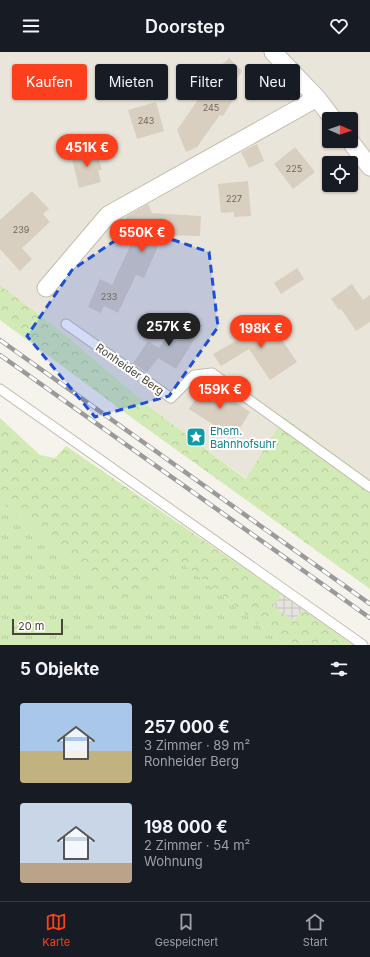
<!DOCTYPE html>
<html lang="de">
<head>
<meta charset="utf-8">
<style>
	body { margin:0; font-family:Inter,sans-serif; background:#20242c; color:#f1f3f6; height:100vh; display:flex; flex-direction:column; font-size:15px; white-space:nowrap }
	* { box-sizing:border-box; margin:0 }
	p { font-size:13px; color:#9ea1a6 }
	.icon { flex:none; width:22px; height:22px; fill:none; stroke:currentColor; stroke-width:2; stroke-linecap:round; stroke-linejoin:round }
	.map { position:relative; height:593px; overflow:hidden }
	.sheet { display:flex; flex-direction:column; background:#171b24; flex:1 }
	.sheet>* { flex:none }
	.guide { position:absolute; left:12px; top:12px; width:346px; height:36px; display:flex; gap:8px }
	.needle { width:26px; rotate:92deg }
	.buttons { position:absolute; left:322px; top:60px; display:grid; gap:8px }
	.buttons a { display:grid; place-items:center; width:36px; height:36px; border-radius:4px; background:#171b24; box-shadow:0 1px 3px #0004; font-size:20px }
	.scale { position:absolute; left:12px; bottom:10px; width:51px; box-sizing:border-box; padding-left:4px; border:2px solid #4b4439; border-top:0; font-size:11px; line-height:14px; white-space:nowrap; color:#4b4439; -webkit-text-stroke:3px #fff; paint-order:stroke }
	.price { position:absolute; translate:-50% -34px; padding:0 9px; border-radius:14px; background:#fc3f1d; color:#fff; font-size:13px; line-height:26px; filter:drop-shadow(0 1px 2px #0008) }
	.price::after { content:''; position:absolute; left:50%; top:24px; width:12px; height:9px; margin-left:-6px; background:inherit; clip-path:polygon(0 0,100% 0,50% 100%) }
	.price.active { background:#222; color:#fff }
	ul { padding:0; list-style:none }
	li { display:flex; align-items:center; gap:12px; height:100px; padding:0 20px }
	li span { display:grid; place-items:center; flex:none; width:112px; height:80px; border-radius:4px; color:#555 }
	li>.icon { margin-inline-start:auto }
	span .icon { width:48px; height:48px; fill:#fffc; stroke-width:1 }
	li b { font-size:17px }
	h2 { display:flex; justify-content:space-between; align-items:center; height:48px; padding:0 20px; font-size:17px }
	.pill { padding:0 14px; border-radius:4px; background:#171b24; box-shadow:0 1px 3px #0004; font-size:14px; line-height:36px }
	.pill.active { background:#fc3f1d; color:#fff }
	header { display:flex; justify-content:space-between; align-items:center; height:52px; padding:0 20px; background:#171b24; font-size:18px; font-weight:600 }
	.tab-bar { display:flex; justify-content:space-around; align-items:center; height:56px; border-top:1px solid #363941; background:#171b24; font-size:11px; color:#9ea1a6 }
	.tab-bar a { display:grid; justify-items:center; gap:2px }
	.tab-bar .active { color:#fc3f1d }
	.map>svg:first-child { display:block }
	.residential { fill:#eae5da; fill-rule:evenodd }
	.industrial { fill:url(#industrial-grid) }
	.grass { fill:url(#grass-tufts) }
	.forest { fill:url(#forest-crowns) }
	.building { fill:#d8cfc1 }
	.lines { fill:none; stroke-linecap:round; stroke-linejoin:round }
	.lane-casing { stroke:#c2bbae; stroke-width:11 }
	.street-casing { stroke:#c2bbae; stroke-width:19 }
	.lane { stroke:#fff; stroke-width:9 }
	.street { stroke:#fff; stroke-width:17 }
	.rail-casing { stroke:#9a9a9a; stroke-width:4.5 }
	.rail { stroke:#fff; stroke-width:3; stroke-dasharray:9; stroke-linecap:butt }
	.marked { fill:#1d4ed8; fill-opacity:0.2; stroke:#1d4ed8; stroke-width:3; stroke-dasharray:8 5; stroke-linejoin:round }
	.labels { text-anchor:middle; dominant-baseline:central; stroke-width:4; stroke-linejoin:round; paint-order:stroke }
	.number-label { font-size:9px; fill:#6e675b }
	.street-label { font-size:11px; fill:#4b4439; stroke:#fff }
	.culture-label { font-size:11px; fill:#0d838f; stroke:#fff; text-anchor:start }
</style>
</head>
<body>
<header><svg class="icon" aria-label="menu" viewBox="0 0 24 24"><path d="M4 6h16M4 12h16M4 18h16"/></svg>Doorstep<svg class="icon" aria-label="heart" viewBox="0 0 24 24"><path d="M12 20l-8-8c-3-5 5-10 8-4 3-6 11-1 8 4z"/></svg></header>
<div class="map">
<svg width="370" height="593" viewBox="0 0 370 593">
	<defs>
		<pattern id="industrial-grid" width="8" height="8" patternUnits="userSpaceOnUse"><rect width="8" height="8" fill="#e6e2dd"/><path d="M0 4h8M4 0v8" fill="none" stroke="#c7c3be"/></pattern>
		<pattern id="grass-tufts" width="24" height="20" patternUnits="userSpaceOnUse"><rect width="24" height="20" fill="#d2eab5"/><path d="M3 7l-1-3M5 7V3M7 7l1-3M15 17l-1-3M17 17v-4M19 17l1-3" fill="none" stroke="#b6ca9c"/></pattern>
		<pattern id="forest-crowns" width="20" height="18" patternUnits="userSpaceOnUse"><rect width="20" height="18" fill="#d2eab5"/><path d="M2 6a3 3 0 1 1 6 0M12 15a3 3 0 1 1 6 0" fill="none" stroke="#b6ca9c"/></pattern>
	</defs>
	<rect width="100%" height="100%" fill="#f6f3ec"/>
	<path class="residential" d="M 0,0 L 370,0 L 370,428 L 284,365 L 247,427 L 151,356 L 63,281 L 0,233 ZM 329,67 L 351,67 L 351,89 L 329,89 ZM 329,111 L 351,111 L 351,133 L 329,133 Z"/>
	<path class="industrial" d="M 282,542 L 303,557 L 294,569 L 272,554 Z"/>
	<path class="grass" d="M 0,449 L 128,551 L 177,507 L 284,593 L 0,593 Z"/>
	<path class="forest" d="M 0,233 L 63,281 L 151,356 L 246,427 L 284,365 L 370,428 L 370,537 L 139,371 L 0,268 Z
		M 0,366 L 40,403 L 55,406 L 66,394 L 282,542 L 273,554 L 294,569 L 303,557 L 353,593 L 284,593 L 177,507 L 128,552 L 0,449 Z"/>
	<path class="building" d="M 229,6 L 242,19 L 226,44 L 233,48 L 223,64 L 220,63 L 197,95 L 186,100 L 177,78 L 215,23 L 213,21 Z
		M 156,50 L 164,79 L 137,87 L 128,58 Z
		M 257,92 L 264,109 L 249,116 L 241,100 Z
		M 295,95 L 315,120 L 293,137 L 274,112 Z
		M 96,97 L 102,118 L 98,118 L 101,130 L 79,136 L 71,103 Z
		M 248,129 L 251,164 L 234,165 L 234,160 L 221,161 L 218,132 Z
		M 32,139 L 49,157 L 43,162 L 50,170 L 22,196 L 32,207 L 20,219 L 0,197 L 0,168 Z
		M 148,152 L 152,161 L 201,164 L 200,184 L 163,183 L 144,226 L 136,223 L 118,261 L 104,254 L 101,261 L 88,255 L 100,227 L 112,233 L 138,177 L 124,170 L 127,164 Z
		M 297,216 L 304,227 L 281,242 L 274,231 Z
		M 352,232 L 363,248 L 370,243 L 370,270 L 356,279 L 341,257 L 339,258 L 331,247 Z
		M 180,264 L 200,278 L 176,317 L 158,306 L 147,321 L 133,311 L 148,289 L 159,296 Z
		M 266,265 L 297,310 L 270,328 L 249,297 L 221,314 L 213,302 L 241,286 L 239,284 Z
		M 206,331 L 250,360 L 234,386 L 189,357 Z"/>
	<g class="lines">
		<defs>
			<path id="lane" d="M 66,272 L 171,346 L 194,323 L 212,321 L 370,435
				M 0,337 L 363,593"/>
			<path id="street" d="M 273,0 L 317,46 L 333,67
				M 350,89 L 370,115
				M 46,236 L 108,163 L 317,46"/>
		</defs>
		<use href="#lane" class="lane-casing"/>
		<use href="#street" class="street-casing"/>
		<use href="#lane" class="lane"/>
		<use href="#street" class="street"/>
		<defs>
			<path id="rail" d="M 0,288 L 370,552
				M 0,303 L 370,566"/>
		</defs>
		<use href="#rail" class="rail-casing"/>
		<use href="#rail" class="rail"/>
	</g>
	<path class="marked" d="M 135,175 L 209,200 L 218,275 L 169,344 L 95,365 L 27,284 L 72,218 Z"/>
	<defs>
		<symbol id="sight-square" viewBox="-11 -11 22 22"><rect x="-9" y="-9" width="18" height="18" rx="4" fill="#0f9aa8" stroke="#fff"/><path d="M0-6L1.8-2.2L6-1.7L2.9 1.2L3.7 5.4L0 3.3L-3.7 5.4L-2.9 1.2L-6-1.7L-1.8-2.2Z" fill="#fff"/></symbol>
	</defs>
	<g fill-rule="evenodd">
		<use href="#sight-square" x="185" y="374" width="22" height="22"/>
	</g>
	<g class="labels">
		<g class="number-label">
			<text x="211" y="55">245</text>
			<text x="146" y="68">243</text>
			<text x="294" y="116">225</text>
			<text x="234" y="146">227</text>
			<text x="21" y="177">239</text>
			<text x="109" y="244">233</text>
		</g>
		<g class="street-label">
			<text transform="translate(130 317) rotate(35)">Ronheider Berg</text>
		</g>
		<g class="culture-label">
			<text x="210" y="379">Ehem.<tspan x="210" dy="13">Bahnhofsuhr</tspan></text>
		</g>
	</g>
</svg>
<div class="buttons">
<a><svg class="needle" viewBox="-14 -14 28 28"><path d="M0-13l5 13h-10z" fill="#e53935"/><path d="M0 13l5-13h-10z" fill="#9ea1a6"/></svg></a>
<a><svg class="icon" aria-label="locate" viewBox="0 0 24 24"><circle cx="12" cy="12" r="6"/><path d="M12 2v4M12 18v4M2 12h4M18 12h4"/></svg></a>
</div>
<div class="scale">20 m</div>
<b class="price" style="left:87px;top:116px">451K €</b>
<b class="price" style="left:142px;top:201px">550K €</b>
<b class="price active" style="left:169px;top:295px">257K €</b>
<b class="price" style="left:261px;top:297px">198K €</b>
<b class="price" style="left:220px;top:358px">159K €</b>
<div class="guide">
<a class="pill active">Kaufen</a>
<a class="pill">Mieten</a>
<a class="pill">Filter</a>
<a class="pill">Neu</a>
</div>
</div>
<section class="sheet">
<h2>5 Objekte<svg class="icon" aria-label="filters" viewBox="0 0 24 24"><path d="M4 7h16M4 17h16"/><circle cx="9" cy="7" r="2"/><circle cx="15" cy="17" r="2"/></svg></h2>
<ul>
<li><span style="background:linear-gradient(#a9c7e8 60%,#c2b280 0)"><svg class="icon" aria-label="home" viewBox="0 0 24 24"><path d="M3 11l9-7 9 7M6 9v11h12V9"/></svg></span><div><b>257 000 €</b><p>3 Zimmer · 89 m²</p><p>Ronheider Berg</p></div></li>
<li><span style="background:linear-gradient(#c9d6e8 75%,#b9a48a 0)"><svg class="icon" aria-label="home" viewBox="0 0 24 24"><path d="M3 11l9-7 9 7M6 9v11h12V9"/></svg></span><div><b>198 000 €</b><p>2 Zimmer · 54 m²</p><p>Wohnung</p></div></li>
</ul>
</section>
<nav class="tab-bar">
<a class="active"><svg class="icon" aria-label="map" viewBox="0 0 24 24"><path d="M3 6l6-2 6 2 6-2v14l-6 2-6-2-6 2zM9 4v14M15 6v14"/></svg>Karte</a>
<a><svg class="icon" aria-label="saved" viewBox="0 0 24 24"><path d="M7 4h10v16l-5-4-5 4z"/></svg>Gespeichert</a>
<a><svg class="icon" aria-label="home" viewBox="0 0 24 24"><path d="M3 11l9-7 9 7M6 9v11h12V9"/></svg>Start</a>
</nav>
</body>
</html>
